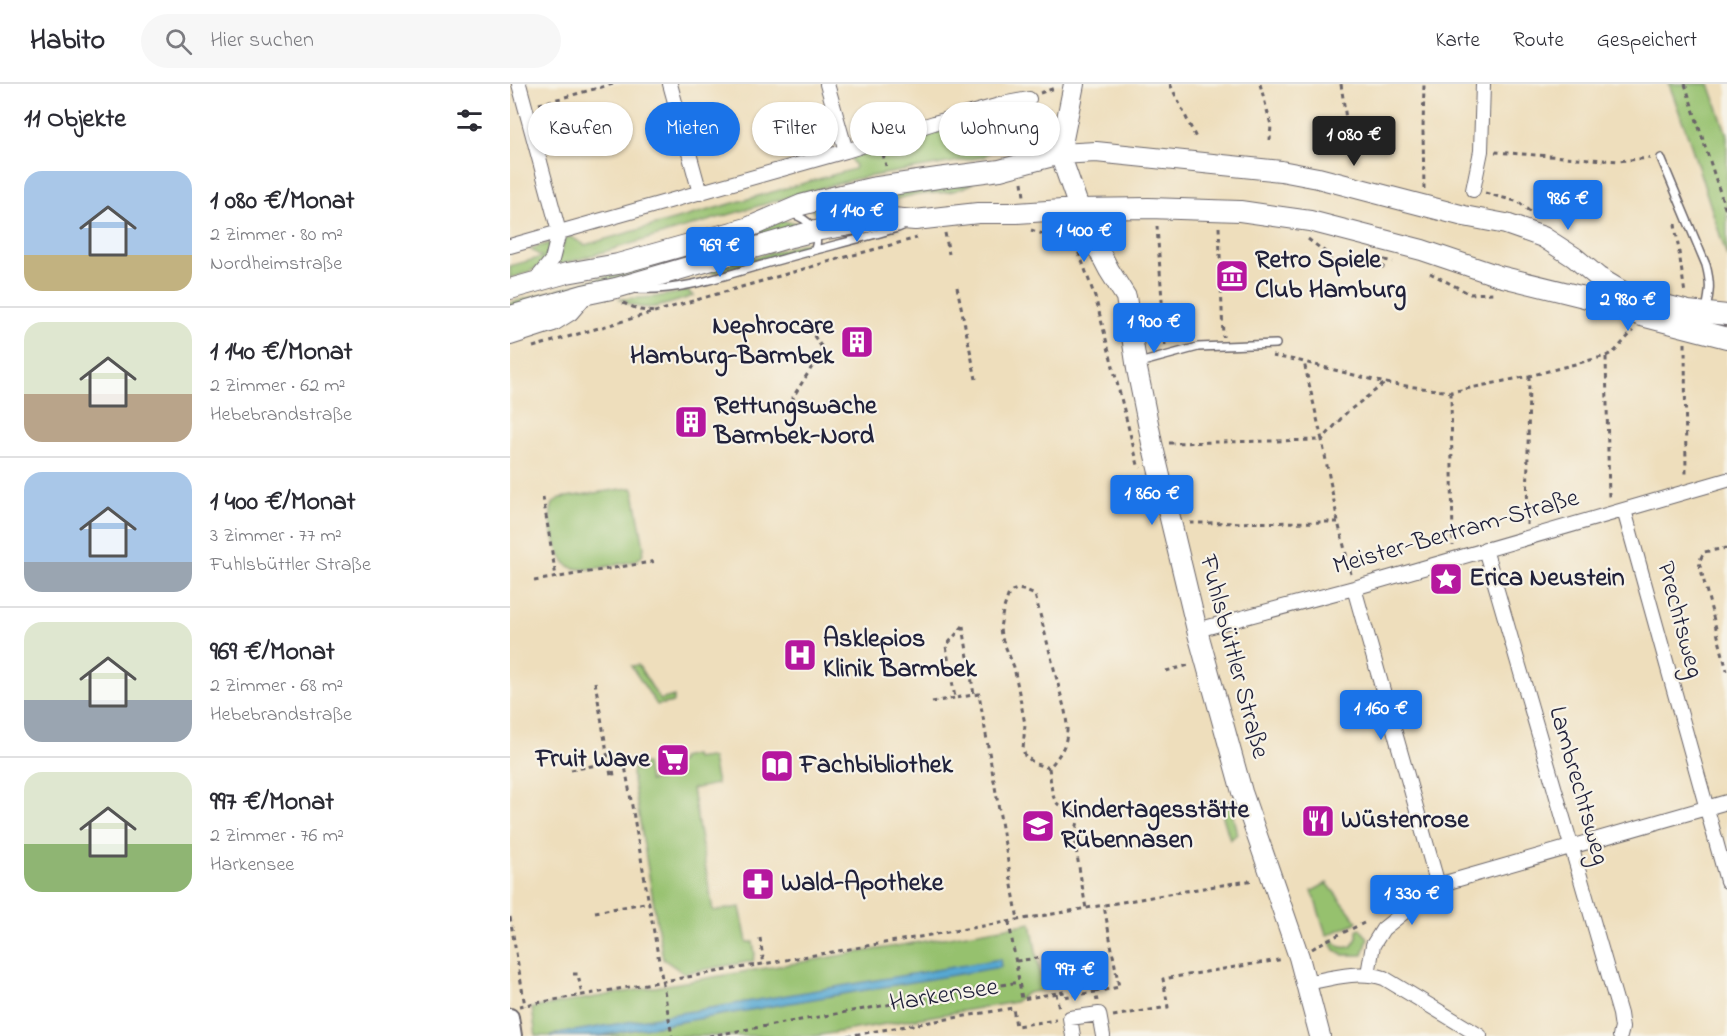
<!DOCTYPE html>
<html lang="de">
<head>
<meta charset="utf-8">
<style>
	body { margin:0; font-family:"Indie Flower",sans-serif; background:#f7f7f7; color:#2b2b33; height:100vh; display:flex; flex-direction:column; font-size:22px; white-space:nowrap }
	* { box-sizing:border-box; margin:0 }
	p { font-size:20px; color:#7c7c81 }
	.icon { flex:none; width:33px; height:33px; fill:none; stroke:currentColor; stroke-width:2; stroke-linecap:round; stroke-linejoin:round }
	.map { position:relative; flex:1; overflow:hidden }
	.details { display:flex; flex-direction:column; background:#fff; width:510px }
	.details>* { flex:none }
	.hud { position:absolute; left:18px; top:18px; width:570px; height:54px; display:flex; gap:12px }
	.price { position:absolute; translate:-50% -51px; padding:0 14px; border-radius:6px; background:#1a73e8; color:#fff; font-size:20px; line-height:39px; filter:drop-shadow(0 2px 3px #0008) }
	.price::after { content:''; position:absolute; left:50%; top:36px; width:18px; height:14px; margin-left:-9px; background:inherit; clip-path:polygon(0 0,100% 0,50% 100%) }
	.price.on { background:#222; color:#fff }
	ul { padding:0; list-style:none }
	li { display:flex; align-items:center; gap:18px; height:150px; padding:0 24px }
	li+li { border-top:2px solid #e1e1e2 }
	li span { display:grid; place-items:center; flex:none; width:168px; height:120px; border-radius:18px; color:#555 }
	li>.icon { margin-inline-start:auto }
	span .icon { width:72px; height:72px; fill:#fffc; stroke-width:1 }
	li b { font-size:26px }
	h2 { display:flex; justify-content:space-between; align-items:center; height:72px; padding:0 24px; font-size:26px }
	.tag { padding:0 21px; border-radius:27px; background:#fff; box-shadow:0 2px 4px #0004; font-size:21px; line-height:54px }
	.tag.on { background:#1a73e8; color:#fff }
	header { display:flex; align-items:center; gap:36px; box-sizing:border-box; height:84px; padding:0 30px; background:#fff; border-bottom:2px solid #e1e1e2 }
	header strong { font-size:28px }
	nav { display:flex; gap:33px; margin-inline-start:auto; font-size:21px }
	.search { width:420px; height:54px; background:#f7f7f7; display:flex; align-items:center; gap:15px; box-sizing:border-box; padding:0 21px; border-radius:33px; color:#7c7c81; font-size:22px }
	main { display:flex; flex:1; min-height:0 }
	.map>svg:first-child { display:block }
	.green { fill:#96c16e; stroke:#5c7254; stroke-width:1.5 }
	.water { fill:#57a8d2; stroke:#3c6586; stroke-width:1.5 }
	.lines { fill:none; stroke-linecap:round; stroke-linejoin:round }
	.service-casing { stroke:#696468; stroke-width:10 }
	.minor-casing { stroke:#696468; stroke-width:16 }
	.tertiary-casing { stroke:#696468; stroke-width:20 }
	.secondary-casing { stroke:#696468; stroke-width:22 }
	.path { stroke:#696468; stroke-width:3; stroke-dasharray:4.5 4.5; stroke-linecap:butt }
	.service { stroke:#fff; stroke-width:7 }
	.minor { stroke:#fff; stroke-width:14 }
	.tertiary { stroke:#fff; stroke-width:16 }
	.secondary { stroke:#fff; stroke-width:20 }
	.path-bridge { stroke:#696468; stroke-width:3; stroke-dasharray:4.5 4.5; stroke-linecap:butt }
	.labels { text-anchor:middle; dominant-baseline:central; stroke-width:4.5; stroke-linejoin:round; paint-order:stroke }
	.poi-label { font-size:26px; font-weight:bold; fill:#22223b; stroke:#f7f3e8; text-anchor:start }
	.street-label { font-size:26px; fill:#22223b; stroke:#f7f3e8 }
</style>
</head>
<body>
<header>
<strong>Habito</strong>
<div class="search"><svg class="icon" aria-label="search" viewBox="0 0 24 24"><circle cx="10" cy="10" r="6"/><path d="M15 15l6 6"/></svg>Hier suchen</div>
<nav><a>Karte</a><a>Route</a><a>Gespeichert</a></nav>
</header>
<main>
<section class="details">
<h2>11 Objekte<svg class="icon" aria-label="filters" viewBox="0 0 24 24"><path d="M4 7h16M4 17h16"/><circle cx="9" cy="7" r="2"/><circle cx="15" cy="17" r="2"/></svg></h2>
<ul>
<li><span style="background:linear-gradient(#a9c7e8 70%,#c2b280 0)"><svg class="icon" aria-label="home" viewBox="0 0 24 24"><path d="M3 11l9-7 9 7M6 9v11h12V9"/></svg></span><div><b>1 080 €/Monat</b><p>2 Zimmer · 80 m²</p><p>Nordheimstraße</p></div></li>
<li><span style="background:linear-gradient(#dfe7d0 60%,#b9a48a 0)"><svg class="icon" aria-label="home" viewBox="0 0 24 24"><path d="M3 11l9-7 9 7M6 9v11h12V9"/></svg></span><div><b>1 140 €/Monat</b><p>2 Zimmer · 62 m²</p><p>Hebebrandstraße</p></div></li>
<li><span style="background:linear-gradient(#a9c7e8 75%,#9aa5b1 0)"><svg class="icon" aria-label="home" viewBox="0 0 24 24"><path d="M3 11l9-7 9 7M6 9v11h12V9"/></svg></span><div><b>1 400 €/Monat</b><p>3 Zimmer · 77 m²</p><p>Fuhlsbüttler Straße</p></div></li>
<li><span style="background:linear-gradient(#dfe7d0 65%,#9aa5b1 0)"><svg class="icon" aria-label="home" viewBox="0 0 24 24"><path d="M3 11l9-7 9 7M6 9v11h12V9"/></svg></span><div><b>969 €/Monat</b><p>2 Zimmer · 68 m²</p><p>Hebebrandstraße</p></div></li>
<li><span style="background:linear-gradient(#dfe7d0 60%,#8fb573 0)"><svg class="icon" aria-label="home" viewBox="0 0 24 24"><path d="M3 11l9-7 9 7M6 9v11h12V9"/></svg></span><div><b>997 €/Monat</b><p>2 Zimmer · 76 m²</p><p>Harkensee</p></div></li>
</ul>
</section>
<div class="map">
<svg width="1217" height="952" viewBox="0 0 1217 952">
	<rect width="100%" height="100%" fill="#f7f3e8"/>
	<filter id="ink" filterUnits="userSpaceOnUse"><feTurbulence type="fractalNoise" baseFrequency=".0167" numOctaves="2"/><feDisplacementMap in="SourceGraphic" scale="12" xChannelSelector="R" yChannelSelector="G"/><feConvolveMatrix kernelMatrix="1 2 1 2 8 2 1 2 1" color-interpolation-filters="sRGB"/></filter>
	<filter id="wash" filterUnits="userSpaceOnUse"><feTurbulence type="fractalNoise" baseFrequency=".008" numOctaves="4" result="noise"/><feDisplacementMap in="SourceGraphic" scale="24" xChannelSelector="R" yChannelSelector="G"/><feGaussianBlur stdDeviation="1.35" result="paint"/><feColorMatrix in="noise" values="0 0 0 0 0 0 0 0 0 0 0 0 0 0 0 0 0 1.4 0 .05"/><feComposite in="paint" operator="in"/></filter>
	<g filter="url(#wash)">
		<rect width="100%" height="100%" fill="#eedebc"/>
		<path class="green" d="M 1159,0 L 1199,0 L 1217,51 L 1217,173 L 1178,52 Z
			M 515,23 L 517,24 L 519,30 L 514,35 L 493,30 L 493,27 L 496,26 Z
			M 476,37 L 512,51 L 510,54 L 486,61 C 481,56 474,44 476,37 Z
			M 469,43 L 480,68 L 473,73 L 345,95 L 292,109 L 53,180 L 47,179 L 55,154 L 61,153 L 75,161 L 344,85 L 345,82 L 340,74 L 393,56 L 437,45 Z
			M 463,99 C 445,111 421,108 399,112 C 370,118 341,129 312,137 L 301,125 L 366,112 Z
			M 273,137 L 287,139 L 288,141 L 201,168 L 201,163 Z
			M 298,158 L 295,163 L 203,189 L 201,188 L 202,185 Z
			M 40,159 C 37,184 21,188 0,194 L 0,182 L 32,173 L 20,165 Z
			M 181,169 L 182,174 L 0,224 L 0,219 Z
			M 178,207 L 183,212 C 156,220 136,232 110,215 L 144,213 Z
			M 119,404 L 122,404 L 124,408 L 134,464 L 132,472 L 125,477 C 109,480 75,489 61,483 C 47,478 36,432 43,420 C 45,416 47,416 50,414 Z
			M 128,581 L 150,616 L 164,612 L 164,618 L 147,621 L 121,582 Z
			M 184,671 L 185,675 L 199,673 L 202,675 L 207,700 L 182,705 L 203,827 L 230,823 L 237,858 L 243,858 L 245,871 L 243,877 L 174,889 L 153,875 L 122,690 L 124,682 L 136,680 L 139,697 L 153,695 L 150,677 L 157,676 L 158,680 L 171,678 L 171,674 Z
			M 708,716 L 720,719 L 727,750 L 720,756 Z
			M 817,799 L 847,837 L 845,839 L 818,851 L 816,850 L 802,807 Z
			M 521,839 L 533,906 L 517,909 L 505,918 L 305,952 L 26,952 L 22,924 Z
			M 850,845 L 858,854 L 853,871 L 833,871 L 825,866 L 820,857 L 823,855 C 827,863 834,865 842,862 L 847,854 L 847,847 Z"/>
		<path class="water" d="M 490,875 L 491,883 L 88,952 L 41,952 L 41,951 Z"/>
	</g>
	<g filter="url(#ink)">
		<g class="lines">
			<defs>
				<path id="service" d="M 1151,74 L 1196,181 C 1201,200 1200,207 1196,226
					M 282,130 C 299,135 311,148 305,165
					M 126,205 C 173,208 218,190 262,178 C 304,166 346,156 388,144 L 395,141
					M 629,279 L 688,263 L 766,260"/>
				<path id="minor" d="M 9,0 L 49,148 L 42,176 L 24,198
					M 160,0 L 190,109
					M 317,0 L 336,67
					M 963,106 L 971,67 L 973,0
					M 0,162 L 336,67 L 424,39 L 497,19 L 519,15
					M 1114,426 L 1217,797
					M 975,465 L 1110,930 L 1112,944 L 1110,952
					M 844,504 L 928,801
					M 687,546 L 844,504 L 1217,396
					M 858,890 L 863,861 L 873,845 L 928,801 L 1217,718
					M 797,899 C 822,894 848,886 874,894 L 970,952
					M 563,952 L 560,934 L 589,930 L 593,952"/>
				<path id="tertiary" d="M 0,933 L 3,952"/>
				<path id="secondary" d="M 564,0 L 550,70 L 574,138 L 599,186 L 616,213 L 627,285 L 642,359 L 687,546 L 732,708 L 789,873 L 810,952
					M 0,205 L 57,189 L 108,180 L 219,149 L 237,144 L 291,121 L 310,116 L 361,104 L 428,94 L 490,86 L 550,70 L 586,68 L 771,87 L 808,94 L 954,132 L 996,140 L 1033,153 L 1064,173 L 1088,193 L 1113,208 L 1143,218 L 1178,227 L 1217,231
					M 0,232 L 73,211 L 106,204 L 281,153 L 305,147 L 382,134 L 405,136 L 468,129 L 507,129 L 568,125 L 639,124 L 730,127 L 800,137 L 912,166 L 989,192 L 1074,213 L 1132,232 L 1217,254
					M 0,251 L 43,237 L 59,227 L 71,213"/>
			</defs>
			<use href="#service" class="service-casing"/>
			<use href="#minor" class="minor-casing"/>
			<use href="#tertiary" class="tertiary-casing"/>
			<use href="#secondary" class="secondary-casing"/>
			<path class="path" d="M 660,0 L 686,54
				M 750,0 L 761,41 L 760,56
				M 831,0 L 841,70
				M 1175,0 L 1217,130
				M 530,9 L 545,4
				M 29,20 L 103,0
				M 527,49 L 537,52
				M 510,63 C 525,47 532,49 540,25
				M 985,68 L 1108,77 L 1140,74
				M 373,70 L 376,82
				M 512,98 L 514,112
				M 914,105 L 913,46 L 914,0
				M 975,109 L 1009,118 L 1022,130
				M 1165,140 L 1175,210
				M 647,142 L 655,261
				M 709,143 L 713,253
				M 521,146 L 557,158 L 567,165 L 572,177 L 586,216 L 628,381 L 631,384
				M 435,149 L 439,170
				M 798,155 L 814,167 L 820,175 L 873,183 L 875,176 L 883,178
				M 920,189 L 960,210 L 983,209
				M 447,203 L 466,295
				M 113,219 L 130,226 L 144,228
				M 1175,259 L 1176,394
				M 23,263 L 325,176 L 407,154
				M 762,272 L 786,276 L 875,299 L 941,308 L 1019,292 L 1096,272 L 1105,267 L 1123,247
				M 1096,273 L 1099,416
				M 941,308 L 943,462
				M 263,327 L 284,323 L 283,313 L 312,267 L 311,262 L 297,242
				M 659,359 L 812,356 L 794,278
				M 33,413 L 46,493
				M 680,439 L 828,438
				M 1017,441 L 1019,292
				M 1217,464 L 1194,468 L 1189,478 L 1217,587
				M 841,490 L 828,438 L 812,356 L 836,329 L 875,299
				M 24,497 L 147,477
				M 453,542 L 436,562 L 445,614 L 469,610 L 508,836
				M 453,542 L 464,611
				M 656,587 L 679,581
				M 85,598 L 101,692 L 104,692 L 102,678
				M 422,618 L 445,614
				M 114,676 L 162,952
				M 111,677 L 135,672
				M 539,684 L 526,680 L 515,672 L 513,665 L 515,640 L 504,583 L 491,552 L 490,544 L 493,527 L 498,512 L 502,507 L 507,505 L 513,506 L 525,511 L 555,627 C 560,654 556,664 539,684 C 543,712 539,723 570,730 L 564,753 L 576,825
				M 61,686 L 97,679
				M 85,828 L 140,818
				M 0,833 L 15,922
				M 499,838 L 512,915 L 553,908 L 554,913 L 585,908 L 587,917
				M 250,854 L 254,881
				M 802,865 L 815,857 L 854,839
				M 506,877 L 528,874
				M 63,890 L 68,890 L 72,912
				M 585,908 L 609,903 L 594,822
				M 546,909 L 549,925
				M 9,922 L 699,803 L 745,796
				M 603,932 L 658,923 L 653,895 L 774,875
				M 199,952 L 509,898
				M 337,952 L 503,924 L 506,942 L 546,936"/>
			<use href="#service" class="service"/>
			<use href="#minor" class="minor"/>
			<use href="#tertiary" class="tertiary"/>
			<use href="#secondary" class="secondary"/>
			<path class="path-bridge" d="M 97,679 L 111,677"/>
		</g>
	</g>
	<defs>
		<symbol id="museum-square" viewBox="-11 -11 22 22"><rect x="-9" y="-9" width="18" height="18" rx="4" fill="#b5179e" stroke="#f7f3e8"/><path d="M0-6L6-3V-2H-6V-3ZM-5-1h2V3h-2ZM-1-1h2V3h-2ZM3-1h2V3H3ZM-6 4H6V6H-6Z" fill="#fff"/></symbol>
		<symbol id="building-square" viewBox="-11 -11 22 22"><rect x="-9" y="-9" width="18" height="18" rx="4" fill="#b5179e" stroke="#f7f3e8"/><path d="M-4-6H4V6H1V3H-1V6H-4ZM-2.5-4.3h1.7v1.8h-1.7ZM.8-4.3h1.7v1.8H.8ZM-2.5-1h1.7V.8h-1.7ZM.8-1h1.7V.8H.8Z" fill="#fff"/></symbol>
		<symbol id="sight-square" viewBox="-11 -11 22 22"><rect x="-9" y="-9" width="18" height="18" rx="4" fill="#b5179e" stroke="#f7f3e8"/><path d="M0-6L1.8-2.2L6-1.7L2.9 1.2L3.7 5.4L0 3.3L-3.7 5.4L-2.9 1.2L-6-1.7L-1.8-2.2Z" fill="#fff"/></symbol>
		<symbol id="hospital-square" viewBox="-11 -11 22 22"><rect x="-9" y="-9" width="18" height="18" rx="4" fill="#b5179e" stroke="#f7f3e8"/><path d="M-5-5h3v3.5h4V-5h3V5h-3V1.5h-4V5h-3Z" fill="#fff"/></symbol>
		<symbol id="supermarket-square" viewBox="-11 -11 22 22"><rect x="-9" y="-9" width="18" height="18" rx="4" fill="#b5179e" stroke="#f7f3e8"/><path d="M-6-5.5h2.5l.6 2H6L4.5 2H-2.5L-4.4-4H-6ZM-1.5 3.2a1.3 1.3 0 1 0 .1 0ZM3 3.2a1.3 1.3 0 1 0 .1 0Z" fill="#fff"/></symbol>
		<symbol id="library-square" viewBox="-11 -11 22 22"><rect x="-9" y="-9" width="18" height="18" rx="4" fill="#b5179e" stroke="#f7f3e8"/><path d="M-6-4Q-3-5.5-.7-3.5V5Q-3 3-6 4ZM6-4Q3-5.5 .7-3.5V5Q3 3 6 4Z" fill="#fff"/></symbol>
		<symbol id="restaurant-square" viewBox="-11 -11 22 22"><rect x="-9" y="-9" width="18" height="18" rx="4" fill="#b5179e" stroke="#f7f3e8"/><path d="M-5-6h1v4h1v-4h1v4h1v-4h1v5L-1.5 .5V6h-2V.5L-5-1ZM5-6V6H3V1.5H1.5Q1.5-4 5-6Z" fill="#fff"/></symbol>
		<symbol id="school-square" viewBox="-11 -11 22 22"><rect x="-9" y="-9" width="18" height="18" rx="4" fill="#b5179e" stroke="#f7f3e8"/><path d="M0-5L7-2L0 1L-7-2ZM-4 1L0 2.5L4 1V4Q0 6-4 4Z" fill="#fff"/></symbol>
		<symbol id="pharmacy-square" viewBox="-11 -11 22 22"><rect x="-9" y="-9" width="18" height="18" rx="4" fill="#b5179e" stroke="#f7f3e8"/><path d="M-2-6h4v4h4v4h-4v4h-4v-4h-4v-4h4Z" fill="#fff"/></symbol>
	</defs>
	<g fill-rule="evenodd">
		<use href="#museum-square" x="703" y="173" width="38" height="38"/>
		<use href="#building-square" x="328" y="239" width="38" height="38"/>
		<use href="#building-square" x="162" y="319" width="38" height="38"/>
		<use href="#sight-square" x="917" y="476" width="38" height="38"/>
		<use href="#hospital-square" x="271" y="552" width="38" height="38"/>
		<use href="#supermarket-square" x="144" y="657" width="38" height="38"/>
		<use href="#library-square" x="248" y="663" width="38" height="38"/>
		<use href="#restaurant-square" x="789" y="718" width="38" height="38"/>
		<use href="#school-square" x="509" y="723" width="38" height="38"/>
		<use href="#pharmacy-square" x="229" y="781" width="38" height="38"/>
	</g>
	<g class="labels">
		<g class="poi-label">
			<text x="745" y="177">Retro Spiele<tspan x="745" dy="30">Club Hamburg</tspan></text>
			<text x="324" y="243" text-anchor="end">Nephrocare<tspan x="324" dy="30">Hamburg-Barmbek</tspan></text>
			<text x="204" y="323">Rettungswache<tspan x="204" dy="30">Barmbek-Nord</tspan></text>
			<text x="959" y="495">Erica Neustein</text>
			<text x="313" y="556">Asklepios<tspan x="313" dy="30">Klinik Barmbek</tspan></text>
			<text x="140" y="676" text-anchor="end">Fruit Wave</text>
			<text x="290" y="682">Fachbibliothek</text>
			<text x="551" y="727">Kindertagesstätte<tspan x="551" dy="30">Rübennasen</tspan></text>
			<text x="831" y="737">Wüstenrose</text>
			<text x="271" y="800">Wald-Apotheke</text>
		</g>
		<g class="street-label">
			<text transform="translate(946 449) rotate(-16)">Meister-Bertram-Straße</text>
			<text transform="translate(1169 536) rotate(75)">Prechtsweg</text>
			<text transform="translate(723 573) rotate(75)">Fuhlsbüttler Straße</text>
			<text transform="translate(1068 702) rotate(74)">Lambrechtsweg</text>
			<text transform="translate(434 912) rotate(-9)">Harkensee</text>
		</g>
	</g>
</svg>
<b class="price on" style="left:844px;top:83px">1 080 €</b>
<b class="price" style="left:1058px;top:147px">986 €</b>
<b class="price" style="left:347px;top:159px">1 140 €</b>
<b class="price" style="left:574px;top:179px">1 400 €</b>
<b class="price" style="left:210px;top:194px">969 €</b>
<b class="price" style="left:1118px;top:248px">2 980 €</b>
<b class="price" style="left:644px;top:270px">1 900 €</b>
<b class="price" style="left:642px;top:442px">1 860 €</b>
<b class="price" style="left:871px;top:657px">1 160 €</b>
<b class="price" style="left:902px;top:842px">1 330 €</b>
<b class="price" style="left:565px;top:918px">997 €</b>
<div class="hud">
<a class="tag">Kaufen</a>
<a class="tag on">Mieten</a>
<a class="tag">Filter</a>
<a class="tag">Neu</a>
<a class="tag">Wohnung</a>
</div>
</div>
</main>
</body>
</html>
